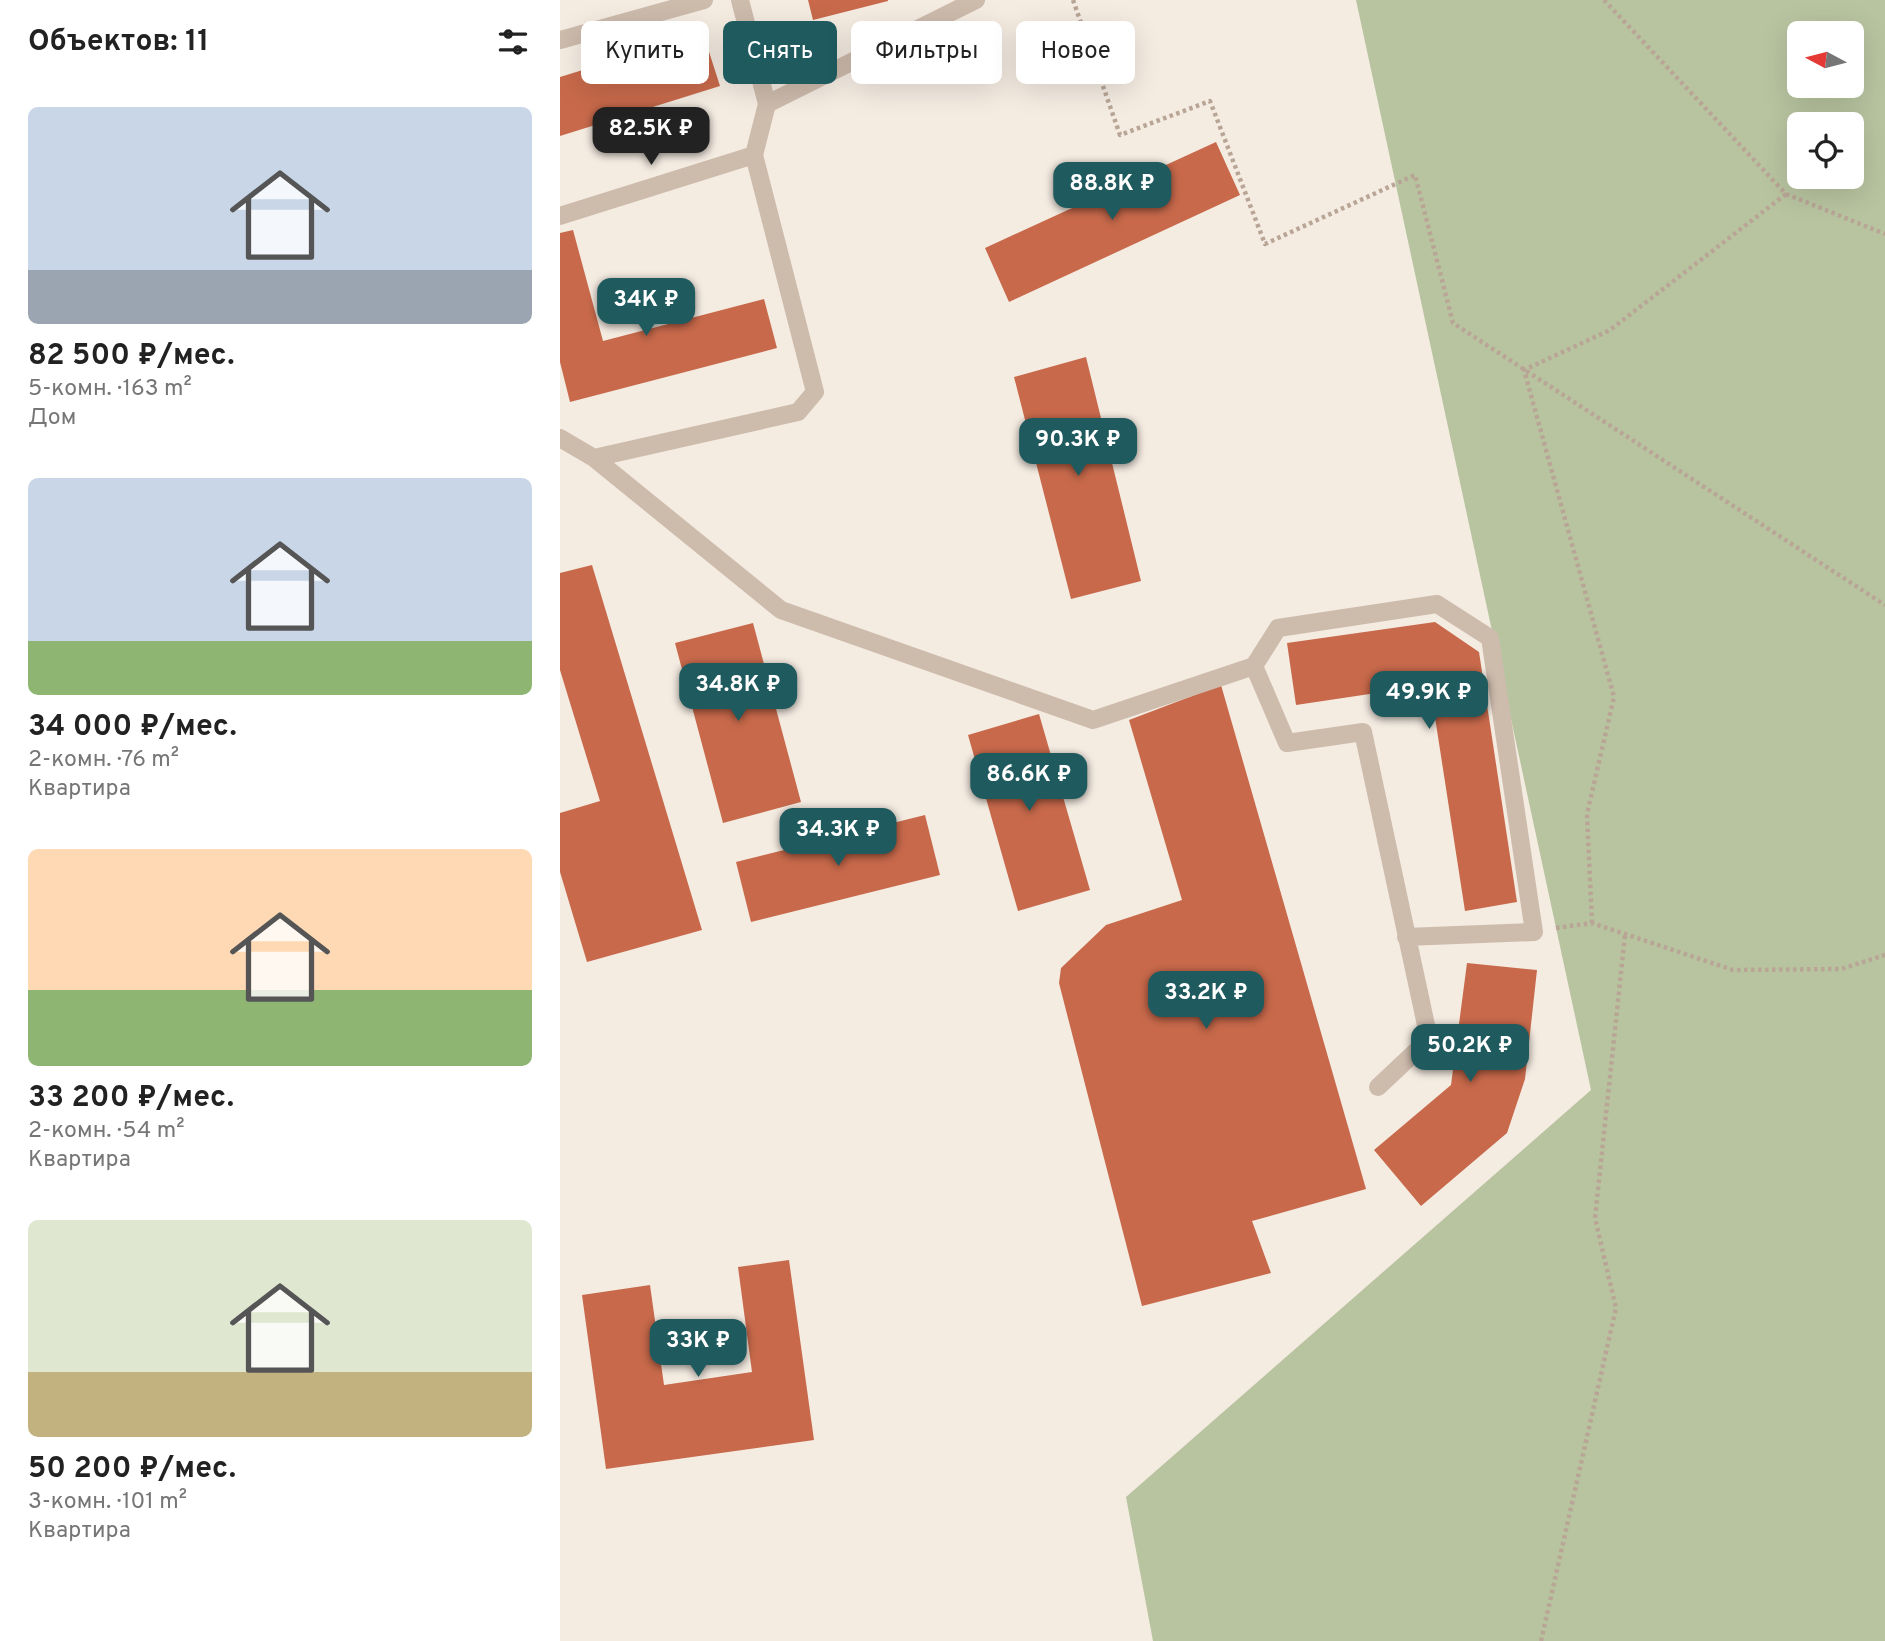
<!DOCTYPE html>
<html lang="ru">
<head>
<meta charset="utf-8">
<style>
	body { margin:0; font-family:Overpass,sans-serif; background:#f6f6f6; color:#222; height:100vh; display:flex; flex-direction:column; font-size:26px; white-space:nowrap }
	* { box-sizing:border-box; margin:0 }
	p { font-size:23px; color:#767676 }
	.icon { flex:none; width:38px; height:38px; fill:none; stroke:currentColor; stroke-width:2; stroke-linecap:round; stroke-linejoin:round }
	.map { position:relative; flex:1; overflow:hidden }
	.side { display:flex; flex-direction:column; background:#fff; width:560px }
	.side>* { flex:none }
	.banner { position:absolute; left:21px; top:21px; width:665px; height:63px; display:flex; gap:14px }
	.needle { width:46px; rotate:277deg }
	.controls { position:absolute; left:1227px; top:21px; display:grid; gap:14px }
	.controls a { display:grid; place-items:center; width:77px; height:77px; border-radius:10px; background:#fff; box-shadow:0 7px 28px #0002; font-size:35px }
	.price { position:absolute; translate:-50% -60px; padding:0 16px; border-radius:14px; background:#1f5a5e; color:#fff; font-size:23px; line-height:46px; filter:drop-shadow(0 2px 4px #0008) }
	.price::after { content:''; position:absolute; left:50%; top:42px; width:21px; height:16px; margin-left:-10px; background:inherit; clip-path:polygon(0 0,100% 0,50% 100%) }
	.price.active { background:#222; color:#fff }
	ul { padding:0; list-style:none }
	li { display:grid; align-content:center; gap:14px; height:371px; padding:0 28px }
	li span { display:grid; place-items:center; height:217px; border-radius:10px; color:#555 }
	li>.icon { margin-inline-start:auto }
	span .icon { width:126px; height:126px; fill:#fffc; stroke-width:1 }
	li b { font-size:30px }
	h2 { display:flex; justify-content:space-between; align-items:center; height:84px; padding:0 28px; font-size:30px }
	.chip { padding:0 24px; border-radius:10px; background:#fff; box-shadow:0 7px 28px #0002; font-size:24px; line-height:63px }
	.chip.active { background:#1f5a5e; color:#fff }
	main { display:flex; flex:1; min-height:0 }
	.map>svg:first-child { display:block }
	.green { fill:#b8c4a0; fill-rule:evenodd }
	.building { fill:#c8694b }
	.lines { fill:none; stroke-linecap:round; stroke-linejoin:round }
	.path { stroke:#b9a596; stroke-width:4.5; stroke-dasharray:3.5 3.5; stroke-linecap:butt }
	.minor { stroke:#cdbbac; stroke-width:18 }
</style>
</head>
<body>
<main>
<section class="side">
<h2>Объектов: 11<svg class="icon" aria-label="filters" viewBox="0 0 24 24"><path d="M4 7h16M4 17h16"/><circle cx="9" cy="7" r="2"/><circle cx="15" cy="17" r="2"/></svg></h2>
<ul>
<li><span style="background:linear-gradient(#c9d6e8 75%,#9aa5b1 0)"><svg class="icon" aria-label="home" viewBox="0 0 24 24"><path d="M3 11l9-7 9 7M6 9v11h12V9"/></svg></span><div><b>82 500 ₽/мес.</b><p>5-комн. · 163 m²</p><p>Дом</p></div></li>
<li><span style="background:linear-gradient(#c9d6e8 75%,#8fb573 0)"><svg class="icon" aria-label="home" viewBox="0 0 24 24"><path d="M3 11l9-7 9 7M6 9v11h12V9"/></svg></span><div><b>34 000 ₽/мес.</b><p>2-комн. · 76 m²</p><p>Квартира</p></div></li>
<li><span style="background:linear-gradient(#ffd9b3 65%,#8fb573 0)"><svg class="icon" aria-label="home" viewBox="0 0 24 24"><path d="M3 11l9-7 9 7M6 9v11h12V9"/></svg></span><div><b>33 200 ₽/мес.</b><p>2-комн. · 54 m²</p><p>Квартира</p></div></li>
<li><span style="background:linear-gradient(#dfe7d0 70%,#c2b280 0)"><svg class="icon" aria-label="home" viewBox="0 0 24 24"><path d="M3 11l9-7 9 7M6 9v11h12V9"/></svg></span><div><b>50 200 ₽/мес.</b><p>3-комн. · 101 m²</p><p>Квартира</p></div></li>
</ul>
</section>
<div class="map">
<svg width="1325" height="1641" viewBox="0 0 1325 1641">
	<rect width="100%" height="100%" fill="#f4ebe1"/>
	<path class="green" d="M 796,0 L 1325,0 L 1325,1641 L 593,1641 L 566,1497 L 1031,1090 ZM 1239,33 L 1292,33 L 1292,86 L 1239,86 ZM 1239,124 L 1292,124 L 1292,177 L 1239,177 Z"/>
	<path class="building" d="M 248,0 L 328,0 L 328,1 L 253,20 Z
		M 143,33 L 160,86 L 0,136 L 0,77 Z
		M 656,142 L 680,195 L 449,302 L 425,248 Z
		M 13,230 L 43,341 L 204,299 L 217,348 L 10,402 L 0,362 L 0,233 Z
		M 526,357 L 581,581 L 511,599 L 454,377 Z
		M 32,565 L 142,930 L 27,962 L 0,872 L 0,813 L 40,801 L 0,670 L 0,573 Z
		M 875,622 L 919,652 L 957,902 L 905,911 L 870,685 L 736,705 L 727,643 Z
		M 193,623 L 241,802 L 163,823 L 115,643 Z
		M 661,685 L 806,1189 L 692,1221 L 711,1273 L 582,1306 L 499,983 L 501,968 L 546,925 L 622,900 L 569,720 Z
		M 479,714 L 530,890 L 458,911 L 408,735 Z
		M 365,815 L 380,875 L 191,922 L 176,862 Z
		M 907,963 L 977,970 L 965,1079 L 947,1133 L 861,1206 L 814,1150 L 891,1085 Z
		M 229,1260 L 254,1440 L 46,1469 L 22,1295 L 90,1285 L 104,1385 L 192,1372 L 178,1267 Z"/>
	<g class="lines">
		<path class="path" d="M 513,0 L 560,135 L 650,101 L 705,244 L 855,175 L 893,323 L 1325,605
			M 1044,0 L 1226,194 L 1325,234
			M 1032,923 L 1027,814 L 1054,697 L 964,370 L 1050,330 L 1226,194
			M 996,928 L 1032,923 L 1173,970 L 1281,969 L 1325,955
			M 981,1641 L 1056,1308 L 1035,1218 L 1065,935"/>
		<path class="minor" d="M 0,40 L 144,0
			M 207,104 L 416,0
			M 0,216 L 194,155
			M 0,438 L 34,458 L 238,412 L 255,392 L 194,155 L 207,104 L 180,0
			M 34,458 L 221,610 L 533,720 L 694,666 L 727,743 L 803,732 L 869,1039 L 818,1087
			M 694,666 L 718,628 L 877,604 L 930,638 L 974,932 L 846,937"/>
	</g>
</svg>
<div class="controls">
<a><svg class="needle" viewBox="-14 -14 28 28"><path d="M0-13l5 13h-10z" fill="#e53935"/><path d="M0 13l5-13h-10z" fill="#767676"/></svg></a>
<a><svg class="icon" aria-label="locate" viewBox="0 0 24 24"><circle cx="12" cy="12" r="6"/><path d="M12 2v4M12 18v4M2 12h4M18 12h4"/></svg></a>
</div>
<b class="price active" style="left:91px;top:167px">82.5K ₽</b>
<b class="price" style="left:552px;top:222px">88.8K ₽</b>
<b class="price" style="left:86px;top:338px">34K ₽</b>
<b class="price" style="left:518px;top:478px">90.3K ₽</b>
<b class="price" style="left:178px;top:723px">34.8K ₽</b>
<b class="price" style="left:869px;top:731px">49.9K ₽</b>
<b class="price" style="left:469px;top:813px">86.6K ₽</b>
<b class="price" style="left:278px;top:868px">34.3K ₽</b>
<b class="price" style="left:646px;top:1031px">33.2K ₽</b>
<b class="price" style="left:910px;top:1084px">50.2K ₽</b>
<b class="price" style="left:138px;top:1379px">33K ₽</b>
<div class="banner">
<a class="chip">Купить</a>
<a class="chip active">Снять</a>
<a class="chip">Фильтры</a>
<a class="chip">Новое</a>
</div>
</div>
</main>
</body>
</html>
